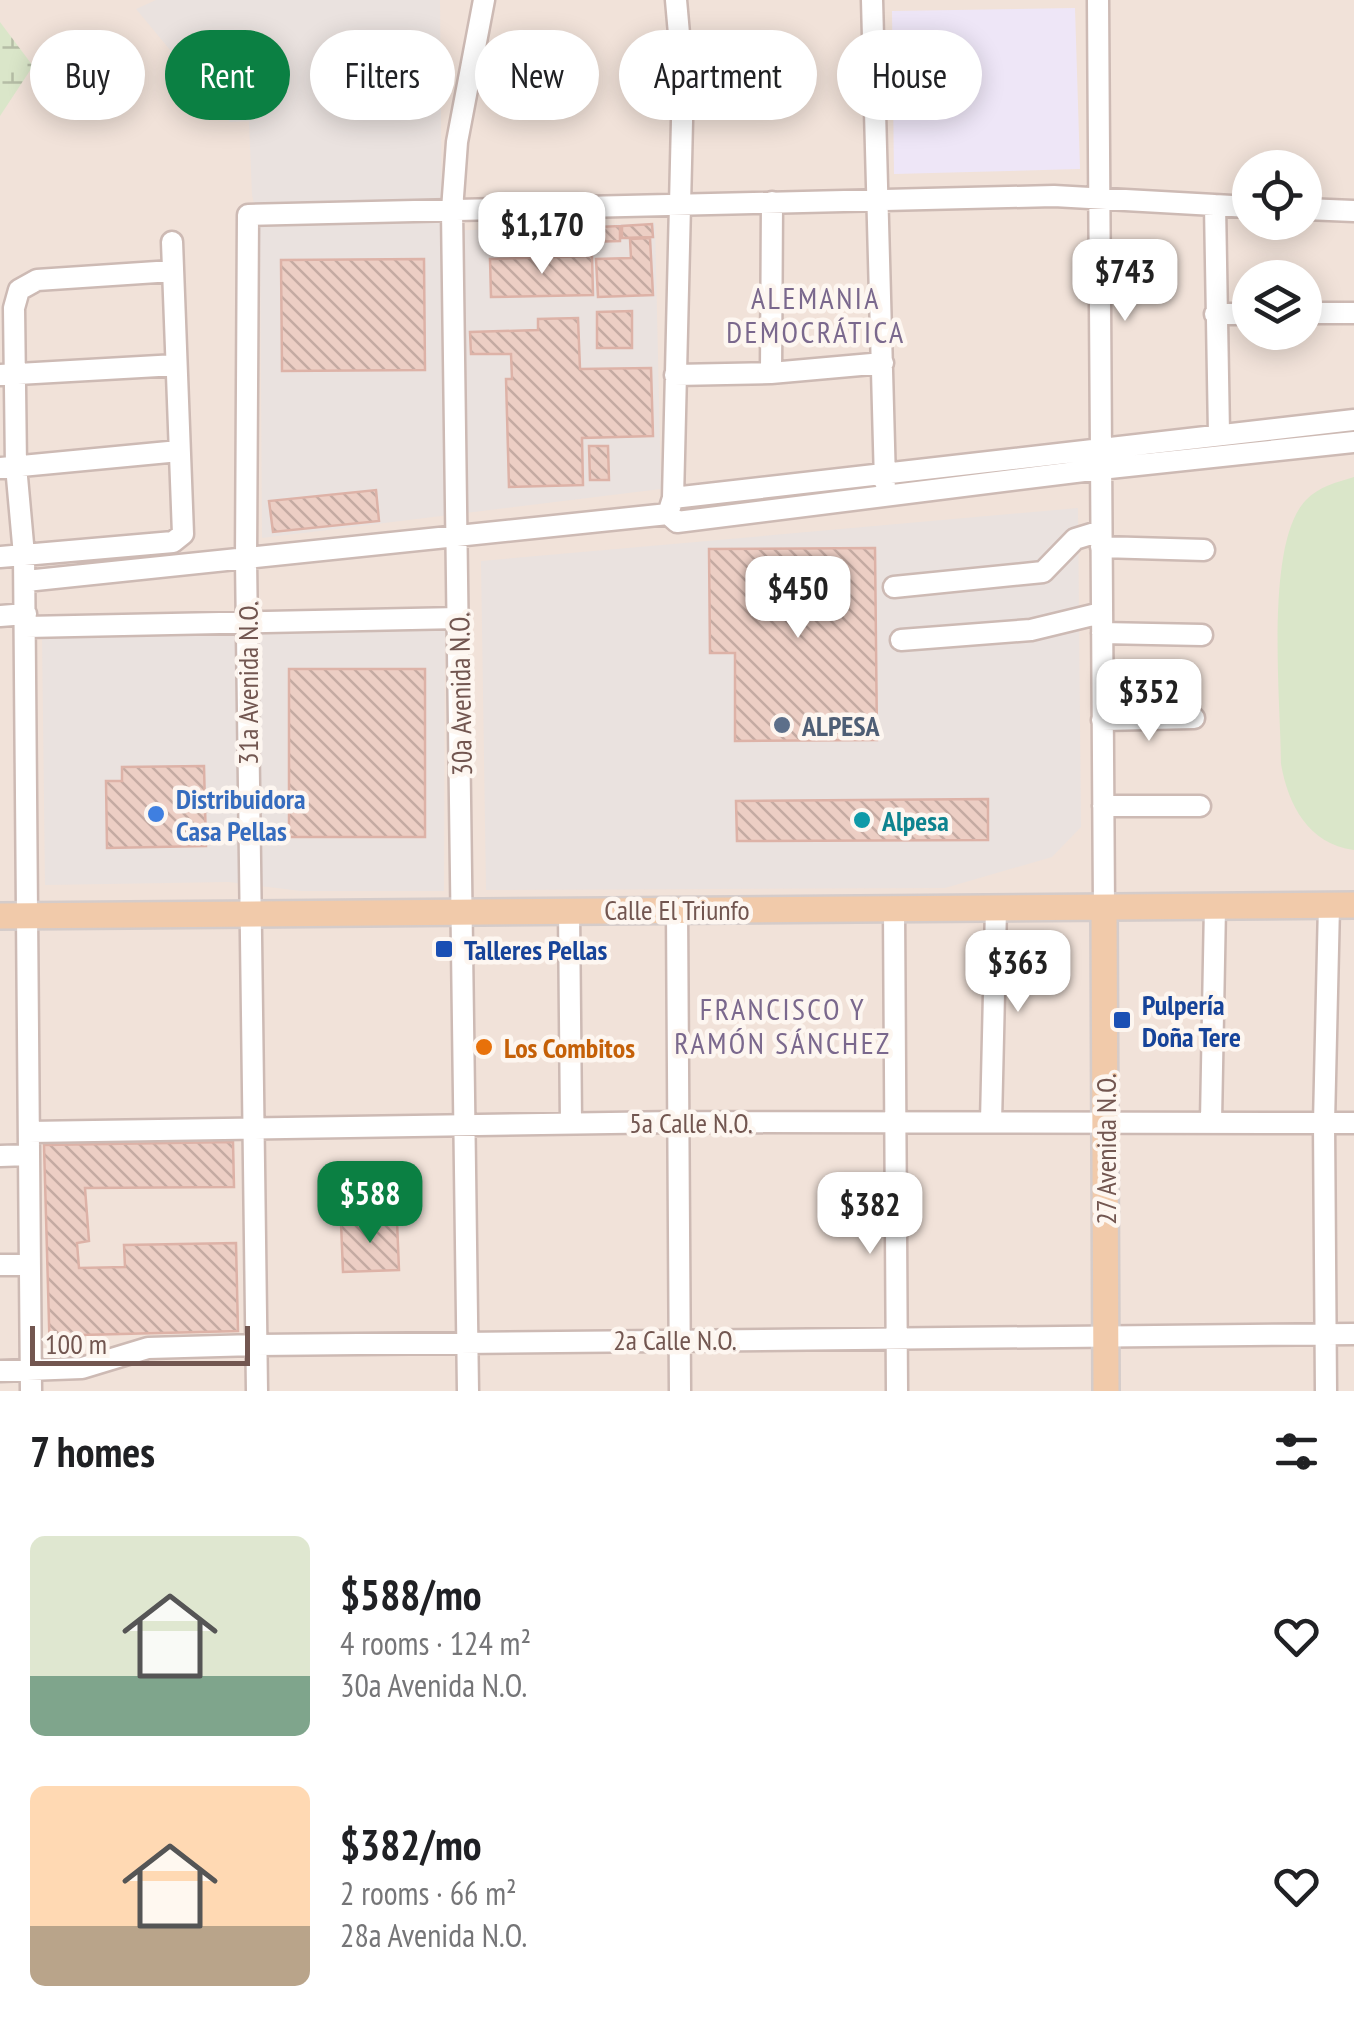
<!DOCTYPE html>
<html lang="en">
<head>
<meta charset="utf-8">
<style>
	body { margin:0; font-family:"PT Sans Narrow",sans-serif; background:#f2f2f2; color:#202124; height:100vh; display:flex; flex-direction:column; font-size:38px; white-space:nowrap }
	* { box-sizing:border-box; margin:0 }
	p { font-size:32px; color:#757577 }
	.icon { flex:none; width:55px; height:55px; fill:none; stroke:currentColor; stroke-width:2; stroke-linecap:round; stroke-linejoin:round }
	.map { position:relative; height:1391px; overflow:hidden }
	.side { display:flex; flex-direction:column; background:#fff; flex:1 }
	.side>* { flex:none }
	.top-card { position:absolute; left:30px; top:30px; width:1295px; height:90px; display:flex; gap:20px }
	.buttons { position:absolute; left:1232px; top:150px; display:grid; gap:20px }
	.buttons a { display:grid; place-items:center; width:90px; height:90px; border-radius:50%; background:#fff; box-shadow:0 5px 25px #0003; font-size:50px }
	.scale { position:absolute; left:30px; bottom:25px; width:220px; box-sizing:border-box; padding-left:10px; border:5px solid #725650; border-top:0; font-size:28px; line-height:35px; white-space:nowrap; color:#725650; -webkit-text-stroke:8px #fdf6f0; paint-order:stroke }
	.price { position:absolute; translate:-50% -85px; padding:0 22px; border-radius:20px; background:#fff; color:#222; font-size:32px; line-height:65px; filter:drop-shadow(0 2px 5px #0008) }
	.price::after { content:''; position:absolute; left:50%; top:60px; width:30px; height:22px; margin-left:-15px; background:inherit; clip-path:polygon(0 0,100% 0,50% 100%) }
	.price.current { background:#0b8043; color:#fff }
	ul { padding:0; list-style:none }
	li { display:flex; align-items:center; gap:30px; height:250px; padding:0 30px }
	li span { display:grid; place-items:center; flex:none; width:280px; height:200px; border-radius:15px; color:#555 }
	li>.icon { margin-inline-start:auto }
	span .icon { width:120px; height:120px; fill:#fffc; stroke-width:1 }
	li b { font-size:42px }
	h2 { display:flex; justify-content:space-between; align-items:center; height:120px; padding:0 30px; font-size:42px }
	.chip { padding:0 35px; border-radius:45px; background:#fff; box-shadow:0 5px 25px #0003; font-size:35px; line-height:90px }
	.chip.current { background:#0b8043; color:#fff }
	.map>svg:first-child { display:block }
	.residential { fill:#f1e2d9; fill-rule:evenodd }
	.industrial { fill:#eae2df }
	.education { fill:#eee6f7 }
	.wetland { fill:url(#wetland-marsh) }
	.pitch { fill:#dae6c9 }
	.building { fill:url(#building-back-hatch); stroke:#ddb2a7; stroke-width:2.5 }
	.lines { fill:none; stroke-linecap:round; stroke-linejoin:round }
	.minor-casing { stroke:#cdbab4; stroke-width:25 }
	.major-casing { stroke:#d5ccca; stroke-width:30 }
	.minor { stroke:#fff; stroke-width:20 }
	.major { stroke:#f1caaa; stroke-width:25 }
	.service-dot { fill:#5c6f8a; stroke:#fdf6f0; stroke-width:4 }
	.shop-dot { fill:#3f7fe0; stroke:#fdf6f0; stroke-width:4 }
	.culture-dot { fill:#0f9aa8; stroke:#fdf6f0; stroke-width:4 }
	.transit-dot { fill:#1a4fb4; stroke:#fdf6f0; stroke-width:4 }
	.food-dot { fill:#e8710a; stroke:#fdf6f0; stroke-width:4 }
	.labels { text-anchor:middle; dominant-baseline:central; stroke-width:9; stroke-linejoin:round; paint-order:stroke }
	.street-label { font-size:28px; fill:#725650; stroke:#fdf6f0 }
	.service-label { font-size:28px; font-weight:bold; fill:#4e5e75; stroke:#fdf6f0; text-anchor:start }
	.shop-label { font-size:28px; font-weight:bold; fill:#366cbe; stroke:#fdf6f0; text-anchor:start }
	.culture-label { font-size:28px; font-weight:bold; fill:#0d838f; stroke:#fdf6f0; text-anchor:start }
	.transit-label { font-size:28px; font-weight:bold; fill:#164399; stroke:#fdf6f0; text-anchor:start }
	.food-label { font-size:28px; font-weight:bold; fill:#c56008; stroke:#fdf6f0; text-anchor:start }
	.neighbourhood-label { font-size:30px; letter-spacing:2.5px; fill:#7a688d; stroke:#fdf6f0 }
</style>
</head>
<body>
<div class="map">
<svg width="1354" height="1391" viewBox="0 0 1354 1391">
	<defs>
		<pattern id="wetland-marsh" width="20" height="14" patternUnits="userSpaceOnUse" patternTransform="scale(2.5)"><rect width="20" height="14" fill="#dae6c9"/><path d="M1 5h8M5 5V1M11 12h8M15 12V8" fill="none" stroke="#b5bda6"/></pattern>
		<pattern id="building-back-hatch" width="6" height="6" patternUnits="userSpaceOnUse" patternTransform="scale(2.5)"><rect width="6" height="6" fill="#eccec4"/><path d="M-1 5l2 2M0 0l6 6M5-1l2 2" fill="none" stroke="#c4aaa2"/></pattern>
	</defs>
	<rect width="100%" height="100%" fill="#faf1ea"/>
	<path class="residential" d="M 0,0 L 1354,0 L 1354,1391 L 0,1391 ZM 1250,168 L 1305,168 L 1305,222 L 1250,222 ZM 1250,278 L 1305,278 L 1305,332 L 1250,332 Z"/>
	<path class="industrial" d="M 156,0 L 440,0 L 442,231 L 655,223 L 661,489 L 262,538 L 260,228 L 252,195 L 249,121 L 230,122 L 136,9 Z
		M 1078,508 L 1081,827 L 1052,857 L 945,888 L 486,890 L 481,561 Z
		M 445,624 L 444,891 L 301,891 L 229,882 L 45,885 L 42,635 Z"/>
	<path class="education" d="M 1075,8 L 1080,169 L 894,174 L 892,11 Z"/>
	<path class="wetland" d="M 0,22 L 33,66 L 0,116 Z"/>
	<path class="pitch" d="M 1354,477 L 1354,850 C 1308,844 1288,804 1281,764 C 1281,702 1264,543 1306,500 C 1318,487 1337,482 1354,477 Z"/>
	<path class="building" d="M 652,224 L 653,237 L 622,238 L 622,226 Z
		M 620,226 L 620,241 L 552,243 L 551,229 Z
		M 650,238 L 653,295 L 598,297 L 596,259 L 631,258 L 630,239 Z
		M 592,256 L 593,295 L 491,297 L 490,259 Z
		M 424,259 L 425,370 L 282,371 L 281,260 Z
		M 632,311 L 632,348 L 597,348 L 597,312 Z
		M 578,318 L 580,369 L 651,368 L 653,436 L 582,438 L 583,485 L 509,487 L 506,379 L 512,379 L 511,354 L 471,354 L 470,332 L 538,330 L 538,319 Z
		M 589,446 L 608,446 L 609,480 L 590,480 Z
		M 376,490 L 379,521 L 273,532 L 269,501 Z
		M 875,548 L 877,740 L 735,741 L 735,653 L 710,653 L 709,549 Z
		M 289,669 L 425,669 L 425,837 L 289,837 Z
		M 204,766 L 206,846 L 107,848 L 106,781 L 122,781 L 122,767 Z
		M 988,799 L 988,840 L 737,841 L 736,801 Z
		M 233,1142 L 234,1187 L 85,1188 L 89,1241 L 77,1243 L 79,1268 L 125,1267 L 124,1245 L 236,1243 L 238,1331 L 82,1335 L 83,1357 L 50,1359 L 44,1145 Z
		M 397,1221 L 399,1270 L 343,1272 L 341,1223 Z"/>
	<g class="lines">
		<defs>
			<path id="minor" d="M 872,0 L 885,482
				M 1098,0 L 1104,908
				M 1215,205 L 1219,434
				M 1305,209 L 1354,211
				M 1305,313 L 1354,313
				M 1215,314 L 1250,314
				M 771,373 L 772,202
				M 0,375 L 176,365
				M 675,375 L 771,373 L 883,363
				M 0,468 L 179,451
				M 673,498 L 683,79 L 676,0
				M 668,514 L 677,522 L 1100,469 L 1354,442
				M 1101,547 L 1204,550
				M 0,557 L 24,555 L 16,466 L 14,308 L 19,290 L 37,280 L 172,271
				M 26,581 L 668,514 L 673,498 L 1354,420
				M 894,587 L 1043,572 L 1075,539 L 1101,531
				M 0,616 L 26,614
				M 26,627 L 459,618
				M 1102,633 L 1202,635
				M 901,640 L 1031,630 L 1101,613
				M 1102,720 L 1194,718
				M 1103,806 L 1200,806
				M 677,909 L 680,1391
				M 894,909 L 897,1391
				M 569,910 L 571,1123
				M 1211,1121 L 1215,906
				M 991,1122 L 996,908
				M 29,1132 L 678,1122 L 1354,1123
				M 0,1156 L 29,1155
				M 0,1265 L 30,1265
				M 0,1371 L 82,1368 L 148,1348 L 257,1345 L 1354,1334
				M 31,1391 L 24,555 L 173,542 L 183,534 L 172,242
				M 257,1391 L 246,559 L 248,215 L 1054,196 L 1250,207
				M 468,1391 L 452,210 L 457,142 L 484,0
				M 1326,1391 L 1324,1123 L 1329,905"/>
			<path id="major" d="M 1104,908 L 1106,1391
				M 0,916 L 1354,905"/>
		</defs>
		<use href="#minor" class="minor-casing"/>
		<use href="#major" class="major-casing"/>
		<use href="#minor" class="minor"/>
		<use href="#major" class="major"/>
	</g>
	<circle class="service-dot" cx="782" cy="725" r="10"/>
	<circle class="shop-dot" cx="156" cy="814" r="10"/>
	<circle class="culture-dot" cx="862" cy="820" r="10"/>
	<g class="transit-dot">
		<rect x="434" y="939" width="20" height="20" rx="5"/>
		<rect x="1112" y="1010" width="20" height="20" rx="5"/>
	</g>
	<circle class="food-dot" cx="484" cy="1047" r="10"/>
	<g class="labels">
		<g class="street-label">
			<text transform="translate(247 683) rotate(-90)">31a Avenida N.O.</text>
			<text transform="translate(460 694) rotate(-91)">30a Avenida N.O.</text>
			<text x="677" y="909">Calle El Triunfo</text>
			<text x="691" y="1122">5a Calle N.O.</text>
			<text transform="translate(1105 1149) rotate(-90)">27 Avenida N.O.</text>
			<text x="675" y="1339">2a Calle N.O.</text>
		</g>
		<g class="service-label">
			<text x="802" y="725">ALPESA</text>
		</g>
		<g class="shop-label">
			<text x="176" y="798">Distribuidora<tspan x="176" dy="32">Casa Pellas</tspan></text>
		</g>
		<g class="culture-label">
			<text x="882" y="820">Alpesa</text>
		</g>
		<g class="transit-label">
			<text x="464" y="949">Talleres Pellas</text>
			<text x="1142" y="1004">Pulpería<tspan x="1142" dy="32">Doña Tere</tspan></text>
		</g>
		<g class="food-label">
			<text x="504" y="1047">Los Combitos</text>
		</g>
		<g class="neighbourhood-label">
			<text x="816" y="297">ALEMANIA<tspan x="816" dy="34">DEMOCRÁTICA</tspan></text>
			<text x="783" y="1008">FRANCISCO Y<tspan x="783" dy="34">RAMÓN SÁNCHEZ</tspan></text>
		</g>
	</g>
</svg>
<div class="buttons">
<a><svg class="icon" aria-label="locate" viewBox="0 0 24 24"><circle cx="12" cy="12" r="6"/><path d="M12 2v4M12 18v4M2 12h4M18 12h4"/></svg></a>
<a><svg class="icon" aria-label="layers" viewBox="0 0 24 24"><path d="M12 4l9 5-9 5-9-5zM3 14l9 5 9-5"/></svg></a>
</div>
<div class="scale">100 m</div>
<b class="price" style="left:542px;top:277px">$1,170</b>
<b class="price" style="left:1125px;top:324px">$743</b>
<b class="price" style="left:798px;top:641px">$450</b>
<b class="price" style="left:1149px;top:744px">$352</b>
<b class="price" style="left:1018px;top:1015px">$363</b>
<b class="price current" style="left:370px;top:1246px">$588</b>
<b class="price" style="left:870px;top:1257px">$382</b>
<div class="top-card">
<a class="chip">Buy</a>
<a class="chip current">Rent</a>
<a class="chip">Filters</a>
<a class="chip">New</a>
<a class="chip">Apartment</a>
<a class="chip">House</a>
</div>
</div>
<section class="side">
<h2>7 homes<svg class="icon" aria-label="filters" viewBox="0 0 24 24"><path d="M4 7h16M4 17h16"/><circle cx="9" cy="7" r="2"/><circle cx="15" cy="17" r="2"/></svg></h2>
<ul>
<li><span style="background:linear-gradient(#dfe7d0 70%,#7fa58c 0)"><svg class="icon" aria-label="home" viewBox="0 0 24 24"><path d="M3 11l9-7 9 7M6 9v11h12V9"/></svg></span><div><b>$588/mo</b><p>4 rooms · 124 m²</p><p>30a Avenida N.O.</p></div><svg class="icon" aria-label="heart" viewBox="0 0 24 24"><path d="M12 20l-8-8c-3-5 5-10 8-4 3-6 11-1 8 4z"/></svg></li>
<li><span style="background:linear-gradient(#ffd9b3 70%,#b9a48a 0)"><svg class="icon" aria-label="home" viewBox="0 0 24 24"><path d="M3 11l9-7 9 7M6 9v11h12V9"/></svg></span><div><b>$382/mo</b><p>2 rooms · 66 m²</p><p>28a Avenida N.O.</p></div><svg class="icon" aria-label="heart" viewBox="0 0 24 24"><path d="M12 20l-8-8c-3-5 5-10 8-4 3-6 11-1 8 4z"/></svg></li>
</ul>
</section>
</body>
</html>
